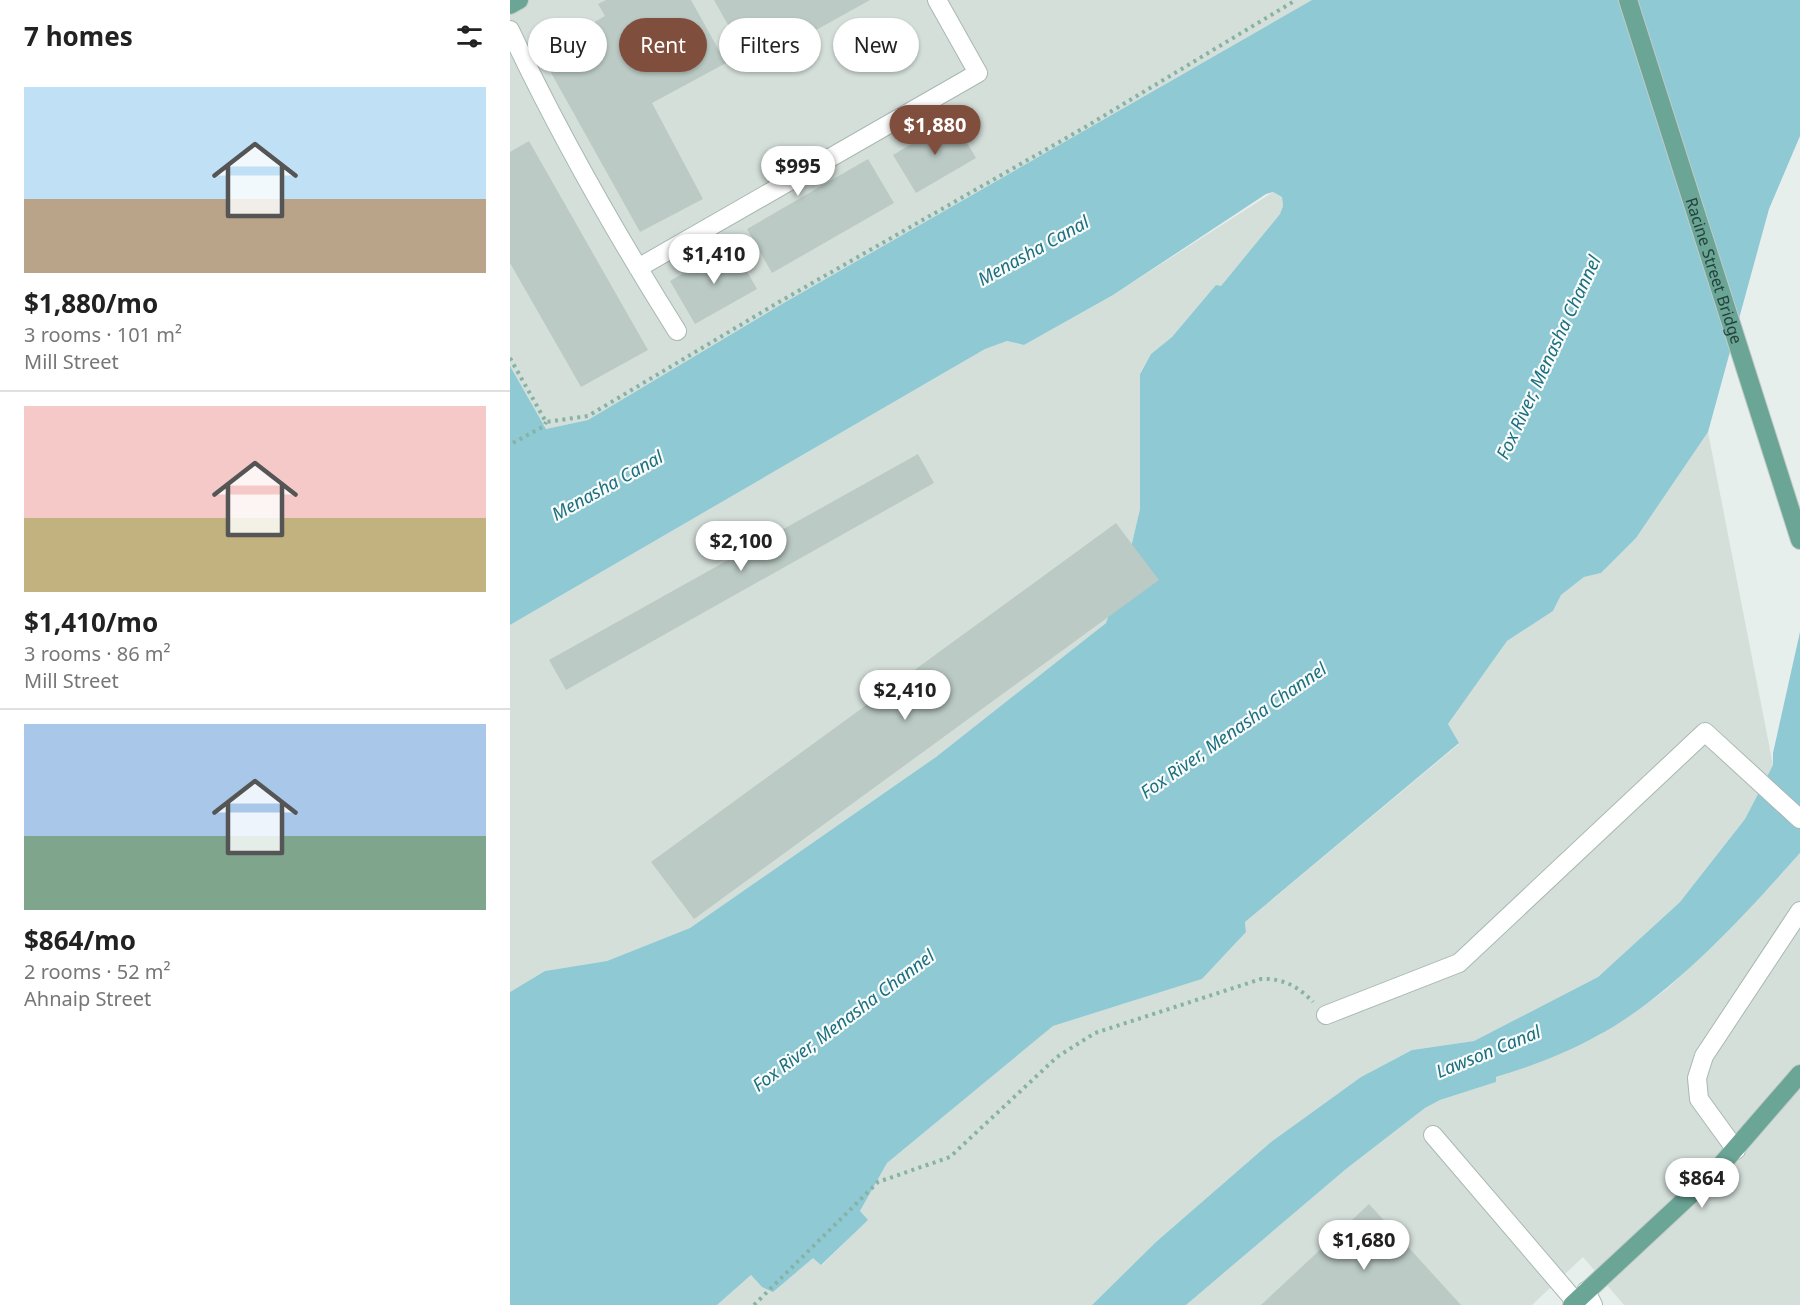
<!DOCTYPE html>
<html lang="en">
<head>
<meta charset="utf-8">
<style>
	body { margin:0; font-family:"Noto Sans",sans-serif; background:#f6f6f6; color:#222; height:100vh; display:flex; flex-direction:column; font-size:22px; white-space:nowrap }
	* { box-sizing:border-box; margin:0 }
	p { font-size:20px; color:#767676 }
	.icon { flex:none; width:33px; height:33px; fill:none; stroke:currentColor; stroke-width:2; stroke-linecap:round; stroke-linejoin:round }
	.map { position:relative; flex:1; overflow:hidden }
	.panel { display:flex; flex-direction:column; background:#fff; width:510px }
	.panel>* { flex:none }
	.hud { position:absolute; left:18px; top:18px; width:570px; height:54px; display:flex; gap:12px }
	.price { position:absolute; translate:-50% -51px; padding:0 14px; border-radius:21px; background:#fff; color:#222; font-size:20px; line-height:39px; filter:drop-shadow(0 2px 3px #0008) }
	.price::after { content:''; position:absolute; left:50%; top:36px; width:18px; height:14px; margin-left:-9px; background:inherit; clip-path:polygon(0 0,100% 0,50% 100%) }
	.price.current { background:#804e3d; color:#fff }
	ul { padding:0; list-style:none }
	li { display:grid; align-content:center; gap:12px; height:318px; padding:0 24px }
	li+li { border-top:2px solid #e0e0e0 }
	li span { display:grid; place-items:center; height:186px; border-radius:0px; color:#555 }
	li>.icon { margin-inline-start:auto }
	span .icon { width:108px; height:108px; fill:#fffc; stroke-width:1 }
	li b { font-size:26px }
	h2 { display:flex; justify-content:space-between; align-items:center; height:72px; padding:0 24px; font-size:26px }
	.chip { padding:0 21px; border-radius:27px; background:#fff; box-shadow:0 2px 4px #0004; font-size:21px; line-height:54px }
	.chip.current { background:#804e3d; color:#fff }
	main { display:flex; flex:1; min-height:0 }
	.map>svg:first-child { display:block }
	.built { fill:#d4dfda }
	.water { fill:#8ec9d4 }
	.building { fill:#bbcac4 }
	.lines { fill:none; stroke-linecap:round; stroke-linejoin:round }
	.minor-casing { stroke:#a8b8b2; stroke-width:20 }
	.major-casing { stroke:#c2cac8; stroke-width:20 }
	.path { stroke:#86b3a5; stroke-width:4; stroke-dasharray:3 4.5; stroke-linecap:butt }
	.minor { stroke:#fff; stroke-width:18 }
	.major { stroke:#6aa596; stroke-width:18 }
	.labels { text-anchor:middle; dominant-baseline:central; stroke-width:4.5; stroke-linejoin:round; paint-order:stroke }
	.street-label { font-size:16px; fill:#24423a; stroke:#f7fbf9 }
	.water-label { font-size:18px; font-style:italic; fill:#1c6f80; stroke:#f7fbf9 }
</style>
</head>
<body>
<main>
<section class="panel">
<h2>7 homes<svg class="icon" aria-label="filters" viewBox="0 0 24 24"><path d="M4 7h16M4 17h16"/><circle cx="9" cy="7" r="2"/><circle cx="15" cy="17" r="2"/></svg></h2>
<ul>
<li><span style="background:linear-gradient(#bfe0f5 60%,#b9a48a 0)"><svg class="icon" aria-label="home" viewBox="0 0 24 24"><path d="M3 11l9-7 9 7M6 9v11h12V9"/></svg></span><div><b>$1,880/mo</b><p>3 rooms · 101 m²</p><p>Mill Street</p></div></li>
<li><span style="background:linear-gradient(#f6c9c9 60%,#c2b280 0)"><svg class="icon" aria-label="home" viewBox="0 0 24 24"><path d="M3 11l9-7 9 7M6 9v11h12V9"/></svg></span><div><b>$1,410/mo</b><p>3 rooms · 86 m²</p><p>Mill Street</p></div></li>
<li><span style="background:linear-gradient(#a9c7e8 60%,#7fa58c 0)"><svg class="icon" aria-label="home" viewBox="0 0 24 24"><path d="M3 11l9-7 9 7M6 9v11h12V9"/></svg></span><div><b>$864/mo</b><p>2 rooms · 52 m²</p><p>Ahnaip Street</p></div></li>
</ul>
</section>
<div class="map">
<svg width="1290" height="1305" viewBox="0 0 1290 1305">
	<rect width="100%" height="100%" fill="#e6efeb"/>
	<path class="built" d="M 0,0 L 802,0 L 272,304 L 78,420 L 36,429 L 0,366 Z
		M 763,192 L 772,197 L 773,206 L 770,214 L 711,286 L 706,286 L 662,337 L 641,354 L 630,373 L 630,509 L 619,556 L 596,623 L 426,757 L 180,928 L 97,961 L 35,971 L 0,992 L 0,625 L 475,349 L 497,341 L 514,345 L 603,295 Z
		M 1198,432 L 1263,765 L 1235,819 L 1170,902 L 1088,977 L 964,1041 L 902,1050 L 851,1077 L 761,1142 L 646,1242 L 582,1305 L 207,1305 L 241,1275 L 252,1287 L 303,1257 L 312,1265 L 357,1220 L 350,1211 L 377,1163 L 543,1026 L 692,979 L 736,932 L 735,922 L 949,744 L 938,724 L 997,641 L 1043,611 L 1051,595 L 1074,577 L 1091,573 L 1126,538 Z
		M 1290,853 L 1290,1305 L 1114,1305 L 1073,1257 L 1022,1305 L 676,1305 L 836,1169 L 915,1108 L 930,1100 L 986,1082 L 985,1078 L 1088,1036 L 1142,1000 L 1158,988 L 1259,888 Z"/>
	<path class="water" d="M 802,0 L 1290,0 L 1290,136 L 1259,209 L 1198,432 L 1126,538 L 1091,573 L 1074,577 L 1051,595 L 1043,611 L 997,641 L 938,724 L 949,743 L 735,922 L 736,932 L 692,979 L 543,1026 L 377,1163 L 350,1211 L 358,1220 L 311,1265 L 303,1258 L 263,1292 L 252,1287 L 241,1275 L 207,1305 L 0,1305 L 0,992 L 35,971 L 97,961 L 180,928 L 426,757 L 596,623 L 619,556 L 630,509 L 630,374 L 641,354 L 662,337 L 706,285 L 711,286 L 770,214 L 773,206 L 772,197 L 763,192 L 756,194 L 603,295 L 514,345 L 497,341 L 475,349 L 0,625 L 0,366 L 36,429 L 78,420 L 272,304 Z
		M 1290,632 L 1290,853 C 1235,915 1160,997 1087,1036 C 1056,1053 1020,1067 986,1077 L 986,1082 L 930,1100 L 915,1108 L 836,1169 L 676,1305 L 582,1305 L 646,1242 L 761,1142 L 851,1077 L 902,1050 L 964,1041 L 1088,977 L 1170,902 L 1235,819 L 1263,765 L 1263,753 Z"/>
	<path class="building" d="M 96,0 L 181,0 L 216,63 L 142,103 L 193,199 L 130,232 L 30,53 L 95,16 L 88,4 Z
		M 204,0 L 360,0 L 241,66 Z
		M 443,119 L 466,158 L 406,193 L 383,155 Z
		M 19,141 L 138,350 L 71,387 L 0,263 L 0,152 Z
		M 358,159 L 384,203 L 262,273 L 237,229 Z
		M 222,245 L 247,289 L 185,324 L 160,281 Z
		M 408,454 L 424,483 L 56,690 L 39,660 Z
		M 606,523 L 649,580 L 184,919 L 141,862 Z
		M 859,1204 L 951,1305 L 751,1305 Z"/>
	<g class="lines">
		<defs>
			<path id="minor" d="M 0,30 C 49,134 106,234 167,331
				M 128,268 L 468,73 L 427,0
				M 816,1015 L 949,963 L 1195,732 L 1290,819
				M 923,1135 L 1065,1301
				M 1226,1150 L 1189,1099 L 1187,1078 L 1194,1056 L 1290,911
				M 1076,1291 L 1083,1305"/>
			<g id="major">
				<path id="s1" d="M 1118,0 L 1290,540"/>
				<path d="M 0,5 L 9,0"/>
				<path d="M 1062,1305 L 1205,1172 L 1290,1074"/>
			</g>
		</defs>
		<use href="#minor" class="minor-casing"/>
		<use href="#major" class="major-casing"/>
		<path class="path" d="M 0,358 L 36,422 L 78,416 L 269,302 L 572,129 L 786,0
			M 3,443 L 34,426 L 36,422
			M 244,1305 L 368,1182 L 440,1157 L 547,1057 L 585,1033 L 751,979 C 772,978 788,986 803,1002"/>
		<use href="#minor" class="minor"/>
		<use href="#major" class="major"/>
	</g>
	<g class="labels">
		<g class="street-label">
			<text stroke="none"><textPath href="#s1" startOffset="284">Racine Street Bridge</textPath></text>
		</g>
		<g class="water-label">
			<text transform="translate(523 250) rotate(-29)">Menasha Canal</text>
			<text transform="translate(1038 357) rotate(-65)">Fox River, Menasha Channel</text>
			<text transform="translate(97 485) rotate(-29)">Menasha Canal</text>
			<text transform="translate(723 730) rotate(-35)">Fox River, Menasha Channel</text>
			<text transform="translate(333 1020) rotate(-37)">Fox River, Menasha Channel</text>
			<text transform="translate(978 1051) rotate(-22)">Lawson Canal</text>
		</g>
	</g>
</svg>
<b class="price current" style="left:425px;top:156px">$1,880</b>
<b class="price" style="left:288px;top:197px">$995</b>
<b class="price" style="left:204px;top:285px">$1,410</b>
<b class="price" style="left:231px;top:572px">$2,100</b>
<b class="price" style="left:395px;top:721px">$2,410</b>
<b class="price" style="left:1192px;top:1209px">$864</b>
<b class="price" style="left:854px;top:1271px">$1,680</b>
<div class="hud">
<a class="chip">Buy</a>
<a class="chip current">Rent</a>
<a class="chip">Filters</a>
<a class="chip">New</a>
</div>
</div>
</main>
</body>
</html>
